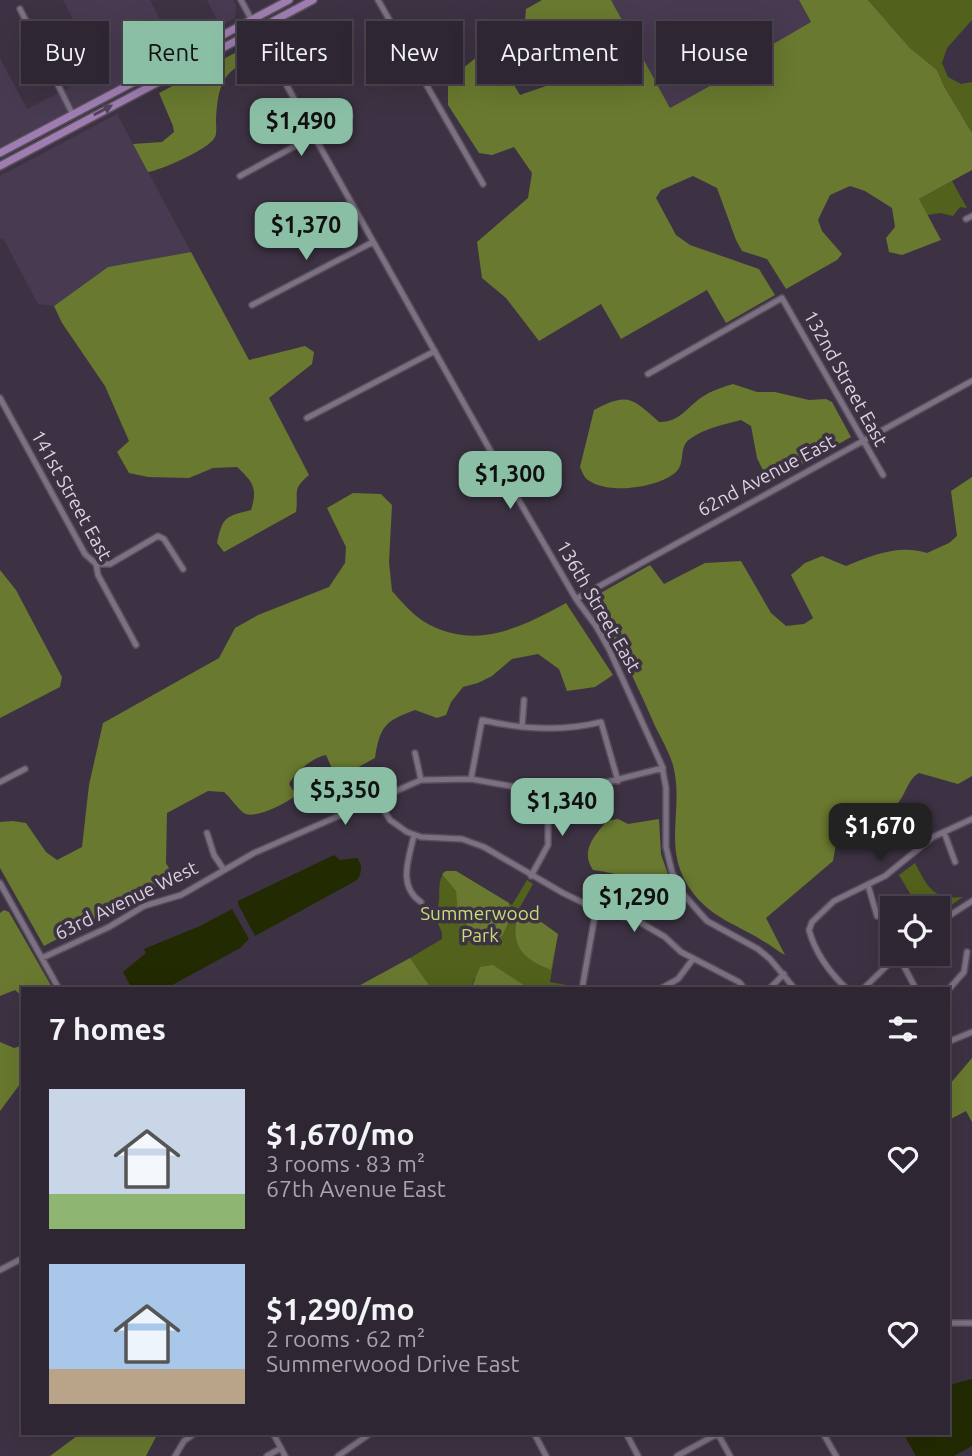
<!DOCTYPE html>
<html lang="en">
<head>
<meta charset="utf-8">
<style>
	body { margin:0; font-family:Ubuntu,sans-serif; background:#362e3a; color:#f1f3f6; height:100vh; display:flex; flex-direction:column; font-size:26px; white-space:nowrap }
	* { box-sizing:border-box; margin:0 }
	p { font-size:23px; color:#a7a5ac }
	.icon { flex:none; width:38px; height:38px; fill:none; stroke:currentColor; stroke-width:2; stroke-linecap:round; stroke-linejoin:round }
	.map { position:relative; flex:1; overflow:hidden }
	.details { position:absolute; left:21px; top:987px; width:929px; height:448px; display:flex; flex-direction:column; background:#2e2632; border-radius:0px; box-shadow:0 7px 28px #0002,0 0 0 2px #49434d }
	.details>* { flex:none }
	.banner { position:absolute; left:21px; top:21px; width:931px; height:63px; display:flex; gap:14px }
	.tools { position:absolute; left:880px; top:896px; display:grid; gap:14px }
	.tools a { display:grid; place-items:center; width:70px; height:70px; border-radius:0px; background:#2e2632; box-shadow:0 7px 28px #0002,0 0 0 2px #49434d; font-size:35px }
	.price { position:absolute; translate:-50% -60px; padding:0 16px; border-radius:14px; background:#8abfa5; color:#111; font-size:23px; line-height:46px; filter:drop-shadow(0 2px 4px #0008) }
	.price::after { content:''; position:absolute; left:50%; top:42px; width:21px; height:16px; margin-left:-10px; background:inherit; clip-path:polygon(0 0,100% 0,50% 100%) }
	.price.current { background:#222; color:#fff }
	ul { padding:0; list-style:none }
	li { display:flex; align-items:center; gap:21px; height:175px; padding:0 28px }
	li span { display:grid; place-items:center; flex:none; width:196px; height:140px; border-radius:0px; color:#555 }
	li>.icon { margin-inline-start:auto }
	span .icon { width:84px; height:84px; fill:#fffc; stroke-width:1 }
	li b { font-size:30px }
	h2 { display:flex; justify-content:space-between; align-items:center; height:84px; padding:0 28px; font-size:30px }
	.chip { padding:0 24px; border-radius:0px; background:#2e2632; box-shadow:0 7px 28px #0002,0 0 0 2px #49434d; font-size:24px; line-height:63px }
	.chip.current { background:#8abfa5; color:#111 }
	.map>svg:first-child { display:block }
	.built { fill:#483a50 }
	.green { fill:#52611b }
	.forest { fill:#69792f }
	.water { fill:#222a02 }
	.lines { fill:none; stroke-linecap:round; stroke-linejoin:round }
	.minor-casing { stroke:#574e5b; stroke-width:8 }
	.major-casing { stroke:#574e5b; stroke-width:10 }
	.minor { stroke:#7c7083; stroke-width:5 }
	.major { stroke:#9f7db1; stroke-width:7 }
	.oneway { fill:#514159 }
	.labels { text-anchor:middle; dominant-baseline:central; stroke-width:7; stroke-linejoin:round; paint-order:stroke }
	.street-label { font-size:19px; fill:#dad3dd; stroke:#3d3243 }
	.park-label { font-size:19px; fill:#c6de77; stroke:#3d3243 }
</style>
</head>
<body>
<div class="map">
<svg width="972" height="1456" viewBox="0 0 972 1456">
	<rect width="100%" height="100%" fill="#3d3243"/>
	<path class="built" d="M 63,0 L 150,0 L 178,53 L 0,147 L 0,58 L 27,109 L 100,72 Z
		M 207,0 L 233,0 L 236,5 L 235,18 L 220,26 Z
		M 611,0 L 799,0 L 811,22 L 742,62 L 744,66 L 670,108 Z
		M 117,114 L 191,252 L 108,267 L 54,306 L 38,304 L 3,238 L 0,239 L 0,176 Z"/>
	<path class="green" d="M 868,0 L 972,0 L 972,20 L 947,48 L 942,63 L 948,77 L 961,84 L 972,82 L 972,133 L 945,88 L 937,70 L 910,48 Z
		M 952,181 L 967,208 L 960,207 L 953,216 L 940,213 L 927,215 L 919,199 Z
		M 915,863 C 928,887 932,900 963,897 L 938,914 L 938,908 L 916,908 L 915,902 L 899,875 Z
		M 446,871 L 456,871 L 512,905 L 527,880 L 533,884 L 520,907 L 558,934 L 550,982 L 578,987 L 578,989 L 530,989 L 474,979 L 471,989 L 432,989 L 410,958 L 442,939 L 442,933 L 434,914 C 445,901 433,883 446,871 Z"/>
	<path class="forest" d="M 542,0 L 611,0 L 670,108 L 744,67 L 742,62 L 811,22 L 799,0 L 868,0 L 910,48 L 937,70 L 945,88 L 972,133 L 972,170 L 919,199 L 941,240 L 902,255 L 889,252 L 886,238 L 895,227 L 892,208 L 865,191 L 850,186 L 830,195 L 818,220 L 822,231 L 842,254 L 837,260 L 786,289 L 767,259 L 742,251 L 736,240 L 717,188 L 693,176 L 661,190 L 656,198 L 676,235 L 690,245 L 759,269 L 775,295 L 726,323 L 707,290 L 621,339 L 601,304 L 539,341 L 506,298 L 482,278 L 477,242 L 528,198 L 532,173 L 514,147 L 492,155 L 479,153 L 448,105 L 448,80 L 482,53 L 497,57 L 520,95 L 546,86 L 550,73 L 525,21 L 526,9 Z
		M 248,46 L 256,47 L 263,59 C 223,65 218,84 216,120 C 216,125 217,133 215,137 C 210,149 161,170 148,172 L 133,144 L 162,142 L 174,132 L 173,126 L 159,93 Z
		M 191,252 L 249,360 L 305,346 L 314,352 L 312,364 L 269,398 L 309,475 C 291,490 299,492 296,512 L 224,552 L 217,543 C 223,516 225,517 251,510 C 258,488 253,482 237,467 L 213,468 L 189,478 L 148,477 L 129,473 L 117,452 L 129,441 L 105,386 L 62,323 L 54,306 L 108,267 Z
		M 733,384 L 757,392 L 775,392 L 809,400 L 826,399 L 832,402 L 851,437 L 769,483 L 757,458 L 751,426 L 741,420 C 723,425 705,428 690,439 C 678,447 686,463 676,472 C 658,488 608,495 588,480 C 584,478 582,471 580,467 L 594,410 C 628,392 632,398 659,422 C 680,422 686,408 702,397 C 711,391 722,387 733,384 Z
		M 972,477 L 972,776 L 958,784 L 919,773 C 906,780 906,798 893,808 C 873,823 857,811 840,820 L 833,861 L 766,918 L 785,955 C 777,951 771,945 763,941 C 738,925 712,918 693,893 C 660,849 685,812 673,765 C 669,752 661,738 655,726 C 641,694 626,661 609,630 C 602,619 592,612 590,599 L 650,565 L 664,584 L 705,563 L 741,561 L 771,613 L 786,626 L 804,624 L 813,618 L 791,575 L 805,563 L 822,556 L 846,566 C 873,555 899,544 927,553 L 949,543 L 957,536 L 951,491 Z
		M 353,493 L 381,494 L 392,505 L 389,562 L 392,591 C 401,601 412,614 423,621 C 474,652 520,628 566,603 L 613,675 L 595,687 L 567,691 L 559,669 L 538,654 L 512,659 L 492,676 L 478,683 L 463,687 L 451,702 L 446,715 L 437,718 L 415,710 C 385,721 380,726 375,758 L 340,777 L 334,773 L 326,755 C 312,758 296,771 289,784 L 296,795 C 288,803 253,820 244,813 C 237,808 231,798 224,792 L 208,791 L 167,813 L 166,863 L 174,877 L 44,946 L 0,868 L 0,822 L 13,821 L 26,823 L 46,852 L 57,860 L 82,847 L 89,785 L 103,723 L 219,658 L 235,628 L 258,615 L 329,587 L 345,563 L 346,547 L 327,508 Z
		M 0,570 L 16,590 L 62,677 L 60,687 L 0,718 Z
		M 618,819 L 628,824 L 659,819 L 661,854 L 677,901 C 646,884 629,875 593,870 C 580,851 594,836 607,821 Z
		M 446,871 L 456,871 L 509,903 L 507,926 L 502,936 L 489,939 L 472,932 L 458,913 L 456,891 L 442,874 Z
		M 520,907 L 558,934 L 551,970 C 518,957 509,943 520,907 Z
		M 4,910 L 9,912 L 53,989 L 23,989 L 23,997 L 15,990 L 0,996 L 0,913 Z
		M 410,958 L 432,989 L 353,989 Z
		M 493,965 L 525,986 L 530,989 L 471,989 L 480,967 Z
		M 0,1042 L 14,1048 L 23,1045 L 23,1080 L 0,1111 Z
		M 972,1058 L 972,1122 L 966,1111 L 949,1120 L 949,1085 Z
		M 81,1433 L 158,1433 L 146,1456 L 50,1456 Z"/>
	<path class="water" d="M 334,855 L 340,860 L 357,858 C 363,865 362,873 357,880 L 255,936 L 238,904 L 238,901 Z
		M 232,909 L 249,939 L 240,948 L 165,989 L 132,989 L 123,972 L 146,953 L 144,949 L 200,926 Z
		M 972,1379 L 972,1446 L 954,1456 L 916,1456 L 903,1433 L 948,1433 L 949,1385 Z"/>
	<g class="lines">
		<defs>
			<path id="minor" d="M 241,0 L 314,136 L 499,466 L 576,599 L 596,626 L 609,649 L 662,766 L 666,788 L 666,847 L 672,872 L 683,894 L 707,921 L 758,949 L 770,959 L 795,989
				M 378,0 L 483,184
				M 20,9 L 73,115
				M 240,176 L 350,116
				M 966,219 L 972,216
				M 252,305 L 373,242
				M 648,374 L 782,298 L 883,475
				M 0,398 L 85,554 L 96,564 L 98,575 L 136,645
				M 307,418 L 435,351
				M 96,564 L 110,564 L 158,536 L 164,539 L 183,569
				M 576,599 L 972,381
				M 522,727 L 524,700
				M 415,753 L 421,780
				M 471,779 L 482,720 C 521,729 562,732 601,722 L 618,781
				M 0,782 L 25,769
				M 377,799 L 390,820 L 407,832 L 421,837 L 462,839 L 484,847 L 563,893 L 596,909 L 636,920 L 665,937 L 681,952 L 739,982 L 745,989
				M 944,832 L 955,862
				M 207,833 L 214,855 L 224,870
				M 414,835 C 409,858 397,886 421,902
				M 531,876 L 548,845 L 548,789
				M 0,883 L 59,989
				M 868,885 L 877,916
				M 938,923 L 972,901
				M 898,955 L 916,989
				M 42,958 L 109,927 L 144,906 L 181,895 L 254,853 L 421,780 L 471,779 L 521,788 L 580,789 L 663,768
				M 582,989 L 596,909
				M 660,989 L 678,979 L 693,959
				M 769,989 L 784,974
				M 847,989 C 830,973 815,952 809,930 L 812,922 L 834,901 L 885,876 L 933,837 L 972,819
				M 863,989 L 899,954
				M 948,990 L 964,972 L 967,952
				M 948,1042 L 972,1032
				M 0,1270 L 23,1258
				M 948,1323 L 972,1323
				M 273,1433 L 285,1456
				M 534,1433 L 546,1456
				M 626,1433 L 638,1456
				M 823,1433 L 836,1456
				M 718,1434 L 730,1456
				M 175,1456 L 184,1441 L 195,1433
				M 267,1456 L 281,1448
				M 338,1456 L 371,1433
				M 677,1456 L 719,1433"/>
			<path id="major" d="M 0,153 L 289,0
				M 0,166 L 313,0"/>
		</defs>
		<use href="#minor" class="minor-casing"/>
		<use href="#major" class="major-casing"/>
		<use href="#minor" class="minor"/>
		<use href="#major" class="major"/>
	</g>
	<defs><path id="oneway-solid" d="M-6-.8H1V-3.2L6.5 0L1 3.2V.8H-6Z" transform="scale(1.75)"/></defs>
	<use class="oneway" href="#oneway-solid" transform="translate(103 110) rotate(-28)"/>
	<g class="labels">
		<g class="street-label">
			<text transform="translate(846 378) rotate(61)">132nd Street East</text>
			<text transform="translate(766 475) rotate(-28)">62nd Avenue East</text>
			<text transform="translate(72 495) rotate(61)">141st Street East</text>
			<text transform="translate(599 606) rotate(60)">136th Street East</text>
			<text transform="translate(126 900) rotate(-26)">63rd Avenue West</text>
		</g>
		<g class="park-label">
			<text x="480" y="913">Summerwood<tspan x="480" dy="22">Park</tspan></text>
		</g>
	</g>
</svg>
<div class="tools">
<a><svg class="icon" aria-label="locate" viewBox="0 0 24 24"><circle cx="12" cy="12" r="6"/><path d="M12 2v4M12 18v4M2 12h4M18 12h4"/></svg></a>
</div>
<b class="price" style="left:301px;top:158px">$1,490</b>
<b class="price" style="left:306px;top:262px">$1,370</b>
<b class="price" style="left:510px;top:511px">$1,300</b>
<b class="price" style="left:345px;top:827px">$5,350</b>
<b class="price" style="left:562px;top:838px">$1,340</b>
<b class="price current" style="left:880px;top:863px">$1,670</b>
<b class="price" style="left:634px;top:934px">$1,290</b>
<div class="banner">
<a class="chip">Buy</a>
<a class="chip current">Rent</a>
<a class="chip">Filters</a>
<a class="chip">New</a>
<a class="chip">Apartment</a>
<a class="chip">House</a>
</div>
<section class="details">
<h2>7 homes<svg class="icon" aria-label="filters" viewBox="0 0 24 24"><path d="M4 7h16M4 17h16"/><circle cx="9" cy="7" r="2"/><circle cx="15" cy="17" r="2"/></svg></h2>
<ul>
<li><span style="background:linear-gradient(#c9d6e8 75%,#8fb573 0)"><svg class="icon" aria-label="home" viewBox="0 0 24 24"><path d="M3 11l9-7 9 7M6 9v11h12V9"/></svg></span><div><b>$1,670/mo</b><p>3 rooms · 83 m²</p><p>67th Avenue East</p></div><svg class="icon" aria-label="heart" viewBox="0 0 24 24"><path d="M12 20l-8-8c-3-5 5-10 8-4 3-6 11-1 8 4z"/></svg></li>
<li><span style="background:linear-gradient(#a9c7e8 75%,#b9a48a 0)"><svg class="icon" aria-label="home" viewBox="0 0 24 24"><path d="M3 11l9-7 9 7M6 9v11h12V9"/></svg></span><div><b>$1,290/mo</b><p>2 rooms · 62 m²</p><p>Summerwood Drive East</p></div><svg class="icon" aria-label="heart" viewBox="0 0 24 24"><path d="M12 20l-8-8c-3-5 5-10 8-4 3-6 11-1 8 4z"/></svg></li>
</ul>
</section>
</div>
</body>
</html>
